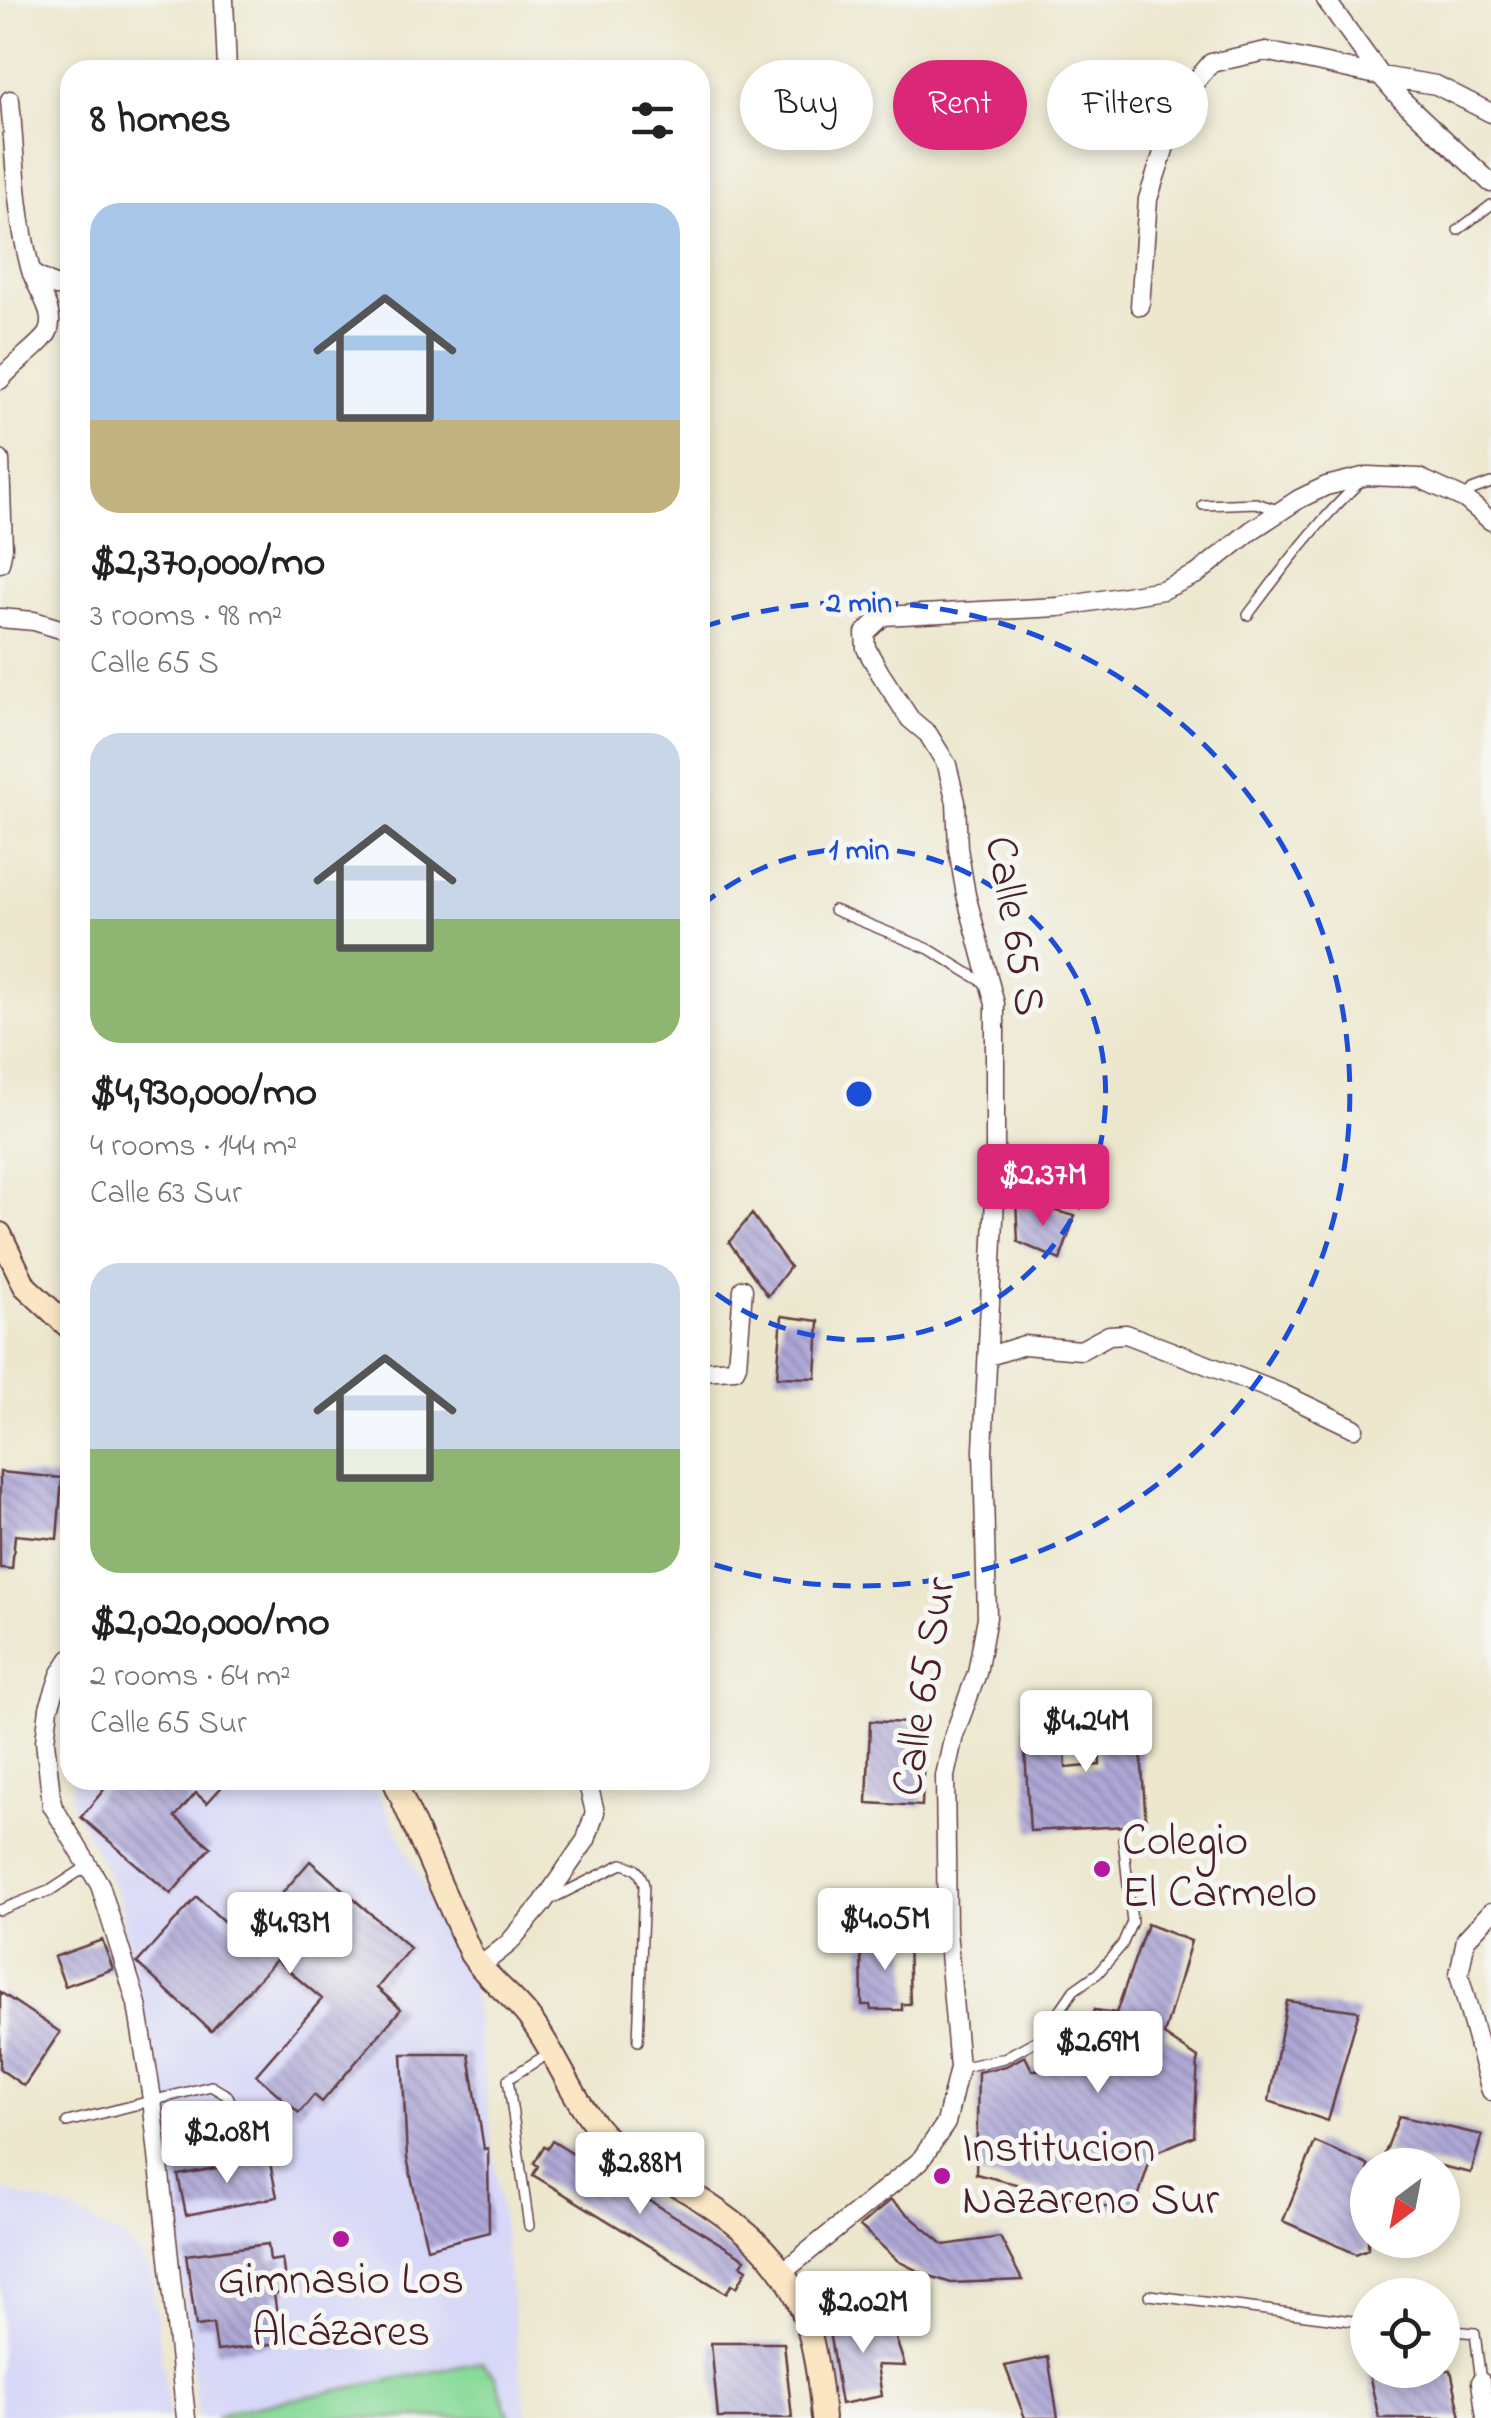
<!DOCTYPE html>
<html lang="en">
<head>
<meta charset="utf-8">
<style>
	body { margin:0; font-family:"Indie Flower",sans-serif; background:#f6f6f6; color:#222; height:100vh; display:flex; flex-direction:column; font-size:38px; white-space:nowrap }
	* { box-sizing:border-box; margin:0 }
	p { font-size:32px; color:#767676 }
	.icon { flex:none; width:55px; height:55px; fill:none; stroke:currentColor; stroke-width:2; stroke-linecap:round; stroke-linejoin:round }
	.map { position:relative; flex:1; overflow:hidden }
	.panel { position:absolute; left:60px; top:60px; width:650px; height:1730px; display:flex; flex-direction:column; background:#fff; border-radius:30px; box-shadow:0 5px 15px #0003 }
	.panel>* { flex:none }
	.hud { position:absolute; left:740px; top:60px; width:600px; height:90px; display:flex; gap:20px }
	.needle { width:65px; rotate:212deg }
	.tools { position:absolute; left:1350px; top:2148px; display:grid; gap:20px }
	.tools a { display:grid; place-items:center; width:110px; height:110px; border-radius:50%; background:#fff; box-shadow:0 5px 15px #0003; font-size:50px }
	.price { position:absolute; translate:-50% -85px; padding:0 22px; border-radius:10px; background:#fff; color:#222; font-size:32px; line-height:65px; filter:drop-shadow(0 2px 5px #0008) }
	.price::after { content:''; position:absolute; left:50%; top:60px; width:30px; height:22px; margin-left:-15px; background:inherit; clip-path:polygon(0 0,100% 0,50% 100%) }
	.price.selected { background:#db2777; color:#fff }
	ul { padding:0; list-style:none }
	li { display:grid; align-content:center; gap:20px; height:530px; padding:0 30px }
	li span { display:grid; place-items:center; height:310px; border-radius:30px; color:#555 }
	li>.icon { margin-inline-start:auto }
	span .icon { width:180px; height:180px; fill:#fffc; stroke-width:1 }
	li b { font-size:42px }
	h2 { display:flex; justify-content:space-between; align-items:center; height:120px; padding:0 30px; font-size:42px }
	.tag { padding:0 35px; border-radius:45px; background:#fff; box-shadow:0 5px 15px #0003; font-size:35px; line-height:90px }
	.tag.selected { background:#db2777; color:#fff }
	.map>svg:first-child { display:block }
	.built { fill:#d7d7f8 }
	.park { fill:#89da9a; stroke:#6a7c62; stroke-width:2.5 }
	.building { fill:url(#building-back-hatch) }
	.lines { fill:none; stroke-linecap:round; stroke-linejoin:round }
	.lane-casing { stroke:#623d43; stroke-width:12 }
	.street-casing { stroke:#623d43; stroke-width:21 }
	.secondary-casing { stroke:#623d43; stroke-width:26 }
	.lane { stroke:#fff; stroke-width:9 }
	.street { stroke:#fff; stroke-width:18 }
	.secondary { stroke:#fbe6c4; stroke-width:22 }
	.ring { fill:none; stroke:#1d4ed8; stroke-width:5; stroke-dasharray:18 12 }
	.poi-dot { fill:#b5179e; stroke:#f6f6f2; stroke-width:4 }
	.labels { text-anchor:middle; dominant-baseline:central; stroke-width:10; stroke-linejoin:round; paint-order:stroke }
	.street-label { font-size:45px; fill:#4a1f2b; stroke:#f6f6f2 }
	.poi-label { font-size:45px; fill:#4a1f2b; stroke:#f6f6f2; text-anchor:start }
	.centre { fill:#1d4ed8; stroke:#f6f6f2; stroke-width:5 }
	.ring-label { font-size:30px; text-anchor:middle; font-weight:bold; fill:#1d4ed8; stroke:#f6f6f2; stroke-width:10; stroke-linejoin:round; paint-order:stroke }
</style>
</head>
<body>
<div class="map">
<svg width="1491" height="2418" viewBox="0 0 1491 2418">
	<defs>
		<pattern id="building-back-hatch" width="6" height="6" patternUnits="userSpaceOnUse" patternTransform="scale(2.5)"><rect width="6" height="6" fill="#aea8d7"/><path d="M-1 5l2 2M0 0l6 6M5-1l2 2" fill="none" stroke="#9088af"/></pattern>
	</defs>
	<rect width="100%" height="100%" fill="#f6f6f2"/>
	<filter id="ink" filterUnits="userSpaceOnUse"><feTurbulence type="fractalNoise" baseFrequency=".01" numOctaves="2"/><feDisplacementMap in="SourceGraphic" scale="20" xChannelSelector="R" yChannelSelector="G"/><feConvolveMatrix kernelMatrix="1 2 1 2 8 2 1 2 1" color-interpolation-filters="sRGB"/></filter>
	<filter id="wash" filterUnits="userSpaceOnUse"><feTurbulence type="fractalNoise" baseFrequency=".0048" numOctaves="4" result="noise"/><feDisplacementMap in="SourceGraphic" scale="40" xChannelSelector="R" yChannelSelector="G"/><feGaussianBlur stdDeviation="2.25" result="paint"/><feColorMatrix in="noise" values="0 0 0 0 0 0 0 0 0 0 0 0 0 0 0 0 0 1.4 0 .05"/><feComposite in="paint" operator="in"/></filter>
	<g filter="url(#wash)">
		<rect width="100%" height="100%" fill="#ece7cd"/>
		<path class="built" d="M 71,1780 L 372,1780 L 472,1984 L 527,2418 L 198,2418 L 157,2060 L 129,1964 L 120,1898 L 71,1802 Z
			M 0,2190 L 71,2210 L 127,2241 L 151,2271 L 169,2418 L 0,2418 Z"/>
		<path class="park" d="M 481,2362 L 495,2376 L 510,2418 L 215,2418 L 227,2412 Z"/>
		<g id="blocks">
			<path class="building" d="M 1016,1200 L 1075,1216 L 1060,1260 L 1018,1242 Z
				M 752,1214 L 790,1267 L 768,1296 L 729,1242 Z
				M 782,1316 L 819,1321 L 816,1378 L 777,1377 Z
				M 0,1472 L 62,1478 L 57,1539 L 15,1535 L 12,1569 L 0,1568 Z
				M 1138,1706 L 1146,1825 L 1030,1831 L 1023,1720 L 1063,1717 L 1066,1768 L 1100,1765 L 1097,1708 Z
				M 870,1721 L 925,1724 L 922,1806 L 867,1803 Z
				M 112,1780 L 228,1780 L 207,1803 L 196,1793 L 175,1817 L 211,1847 L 171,1894 L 81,1817 Z
				M 310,1861 L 410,1948 L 377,1988 L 401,2009 L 322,2102 L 314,2095 L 299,2113 L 256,2075 L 322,1999 L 276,1960 L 211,2031 L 137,1963 L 197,1897 L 243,1939 Z
				M 1147,1924 L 1191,1941 L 1164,2035 L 1198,2058 L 1194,2136 L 1152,2154 L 1133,2213 L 976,2174 L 978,2072 L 1006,2066 L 1025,2056 L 1032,2070 L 1073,2069 L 1094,2010 L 1116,2013 Z
				M 869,1935 L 899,1935 L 899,1941 L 908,1941 L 910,2004 L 902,2004 L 902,2010 L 871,2010 L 870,2005 L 862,2005 L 861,1945 L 869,1945 Z
				M 102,1940 L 113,1969 L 65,1986 L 54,1957 Z
				M 0,1992 L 60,2032 L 24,2086 L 0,2069 Z
				M 1287,2001 L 1359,2011 L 1328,2121 L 1269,2101 Z
				M 402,2054 L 469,2054 L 484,2149 L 488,2148 L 489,2232 L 427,2248 L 407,2158 Z
				M 1399,2116 L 1482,2135 L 1471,2173 L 1385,2153 Z
				M 552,2141 L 745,2259 L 741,2265 L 747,2269 L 737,2287 L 732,2284 L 726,2293 L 533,2175 L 538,2166 L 534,2163 L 544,2146 L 548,2148 Z
				M 1315,2142 L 1368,2165 L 1368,2249 L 1356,2254 L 1283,2221 Z
				M 269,2158 L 277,2197 L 186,2215 L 178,2175 Z
				M 891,2200 L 944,2245 L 1000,2237 L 1022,2280 L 951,2283 L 924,2274 L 898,2261 L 860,2226 Z
				M 268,2244 L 270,2261 L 282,2259 L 287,2293 L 274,2294 L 281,2343 L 217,2351 L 213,2324 L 196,2326 L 186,2255 Z
				M 888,2315 L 905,2366 L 877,2365 L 882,2396 L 841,2404 L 828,2325 Z
				M 711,2343 L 784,2343 L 792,2418 L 718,2418 Z
				M 1048,2357 L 1058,2418 L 1025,2418 L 1005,2366 Z
				M 1368,2370 L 1451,2370 L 1461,2418 L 1379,2418 Z"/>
		</g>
	</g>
	<g filter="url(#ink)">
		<use href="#blocks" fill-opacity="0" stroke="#623d43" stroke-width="2.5"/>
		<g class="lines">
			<defs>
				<path id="lane" d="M 1458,230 L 1491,205
					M 1465,499 L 1472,490 L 1491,483
					M 1203,505 L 1256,503 L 1278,510
					M 1248,615 C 1283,568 1318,521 1361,481
					M 834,910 L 929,949 L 988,985
					M 549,1900 L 622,1864 C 636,1867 640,1871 644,1885 L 638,2041
					M 0,1910 L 51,1890 L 89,1865
					M 959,2068 L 1004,2058 L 1041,2038 L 1074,1990 L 1098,1973 L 1122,1945 L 1132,1922 L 1123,1839
					M 67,2122 L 211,2086 L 228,2096 L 239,2120
					M 529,2226 L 508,2079 L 549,2053
					M 1149,2295 L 1368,2323
					M 1442,2330 L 1475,2333 L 1481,2382"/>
				<path id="street" d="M 224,0 L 227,70
					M 1491,113 L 1436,85 L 1381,76 L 1401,99 L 1491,183
					M 32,274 L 56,286 L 70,287
					M 1140,306 L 1148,199 L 1180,100 L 1211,63 L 1266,51 L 1381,76 L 1326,0
					M 0,380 C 11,366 44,342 48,332 C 57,311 35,288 30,267 C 16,213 15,156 10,100
					M 0,460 L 3,548 L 0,563
					M 0,618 L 34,621 L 70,632
					M 989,1356 L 1024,1345 L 1081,1350 L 1109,1335 L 1126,1334 L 1283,1394 L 1354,1428
					M 700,1371 L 735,1369 L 737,1365 L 743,1289
					M 70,1659 L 60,1675 L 49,1708 L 45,1741 L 52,1805 L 100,1885 L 137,2004 L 152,2099 L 186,2418
					M 1491,1912 L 1466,1939 L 1459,1974 L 1491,2091
					M 479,1967 L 508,1944 L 542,1904 L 586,1840 L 595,1812 L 587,1780
					M 784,2271 L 920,2161 L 946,2123 L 959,2068 L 947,1930 L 945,1776 L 954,1735 L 977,1673 L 987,1617 L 983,1450 L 995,1198 L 995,1004 L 966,895 L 958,848 L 956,802 L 947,765 L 928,734 L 910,719 L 880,673 L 866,648 L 865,633 L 883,616 L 1059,607 L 1162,590 L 1197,574 L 1252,530 L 1299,499 L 1326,486 L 1367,476 L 1419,478 L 1465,499 L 1491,521
					M 1481,2382 L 1486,2418"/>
				<path id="secondary" d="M 0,1234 L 25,1286 L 70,1328
					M 394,1780 L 471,1954 C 487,1979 511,1994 528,2016 C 560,2057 574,2108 613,2144 C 635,2165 664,2177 690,2193 C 792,2256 812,2301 823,2418"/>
			</defs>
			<use href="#lane" class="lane-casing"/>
			<use href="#street" class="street-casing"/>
			<use href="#secondary" class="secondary-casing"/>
			<use href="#lane" class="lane"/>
			<use href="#street" class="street"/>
			<use href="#secondary" class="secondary"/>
		</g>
	</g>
	<g class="ring">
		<path d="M701 906A246 246 0 1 1 701 1282"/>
		<path d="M703 627A492 492 0 1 1 703 1561"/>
	</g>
	<g class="poi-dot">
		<circle cx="1102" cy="1869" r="10"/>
		<circle cx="942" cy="2176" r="10"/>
		<circle cx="341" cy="2239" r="10"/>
	</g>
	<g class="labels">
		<g class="street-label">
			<text transform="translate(1013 926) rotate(80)">Calle 65 S</text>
			<text transform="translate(926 1687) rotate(-81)">Calle 65 Sur</text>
		</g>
		<g class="poi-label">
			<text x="1122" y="1843">Colegio<tspan x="1122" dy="52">El Carmelo</tspan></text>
			<text x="962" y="2150">Institucion<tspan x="962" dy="52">Nazareno Sur</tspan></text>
			<text x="341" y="2282" text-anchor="middle">Gimnasio Los<tspan x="341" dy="52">Alcázares</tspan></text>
		</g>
	</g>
	<circle cx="859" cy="1094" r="15" class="centre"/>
	<g class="ring-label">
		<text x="859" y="612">2 min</text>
		<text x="859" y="859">1 min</text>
	</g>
</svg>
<div class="tools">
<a><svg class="needle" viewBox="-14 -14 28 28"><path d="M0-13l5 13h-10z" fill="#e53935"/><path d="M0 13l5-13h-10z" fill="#767676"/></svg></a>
<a><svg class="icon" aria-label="locate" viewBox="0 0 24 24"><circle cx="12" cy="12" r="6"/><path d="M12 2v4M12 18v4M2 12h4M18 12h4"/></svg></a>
</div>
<b class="price selected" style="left:1043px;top:1229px">$2.37M</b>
<b class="price" style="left:1086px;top:1775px">$4.24M</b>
<b class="price" style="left:885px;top:1973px">$4.05M</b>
<b class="price" style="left:290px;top:1977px">$4.93M</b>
<b class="price" style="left:1098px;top:2096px">$2.69M</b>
<b class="price" style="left:227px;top:2186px">$2.08M</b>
<b class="price" style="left:640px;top:2217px">$2.88M</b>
<b class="price" style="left:863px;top:2356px">$2.02M</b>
<div class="hud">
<a class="tag">Buy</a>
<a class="tag selected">Rent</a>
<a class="tag">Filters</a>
</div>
<section class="panel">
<h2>8 homes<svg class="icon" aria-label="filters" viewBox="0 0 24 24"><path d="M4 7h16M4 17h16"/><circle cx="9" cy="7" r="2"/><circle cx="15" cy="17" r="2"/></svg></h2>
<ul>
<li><span style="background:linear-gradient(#a9c7e8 70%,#c2b280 0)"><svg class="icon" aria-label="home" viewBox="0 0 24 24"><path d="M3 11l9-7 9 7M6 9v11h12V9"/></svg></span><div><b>$2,370,000/mo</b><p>3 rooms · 98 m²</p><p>Calle 65 S</p></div></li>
<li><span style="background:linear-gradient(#c9d6e8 60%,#8fb573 0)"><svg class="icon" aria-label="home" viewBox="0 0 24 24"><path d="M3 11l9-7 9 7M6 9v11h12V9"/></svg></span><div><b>$4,930,000/mo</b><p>4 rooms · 144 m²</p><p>Calle 63 Sur</p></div></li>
<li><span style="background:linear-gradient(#c9d6e8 60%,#8fb573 0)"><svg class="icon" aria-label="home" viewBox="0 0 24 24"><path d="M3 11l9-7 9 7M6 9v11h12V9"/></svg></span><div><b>$2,020,000/mo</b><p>2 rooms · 64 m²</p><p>Calle 65 Sur</p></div></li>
</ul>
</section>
</div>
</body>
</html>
